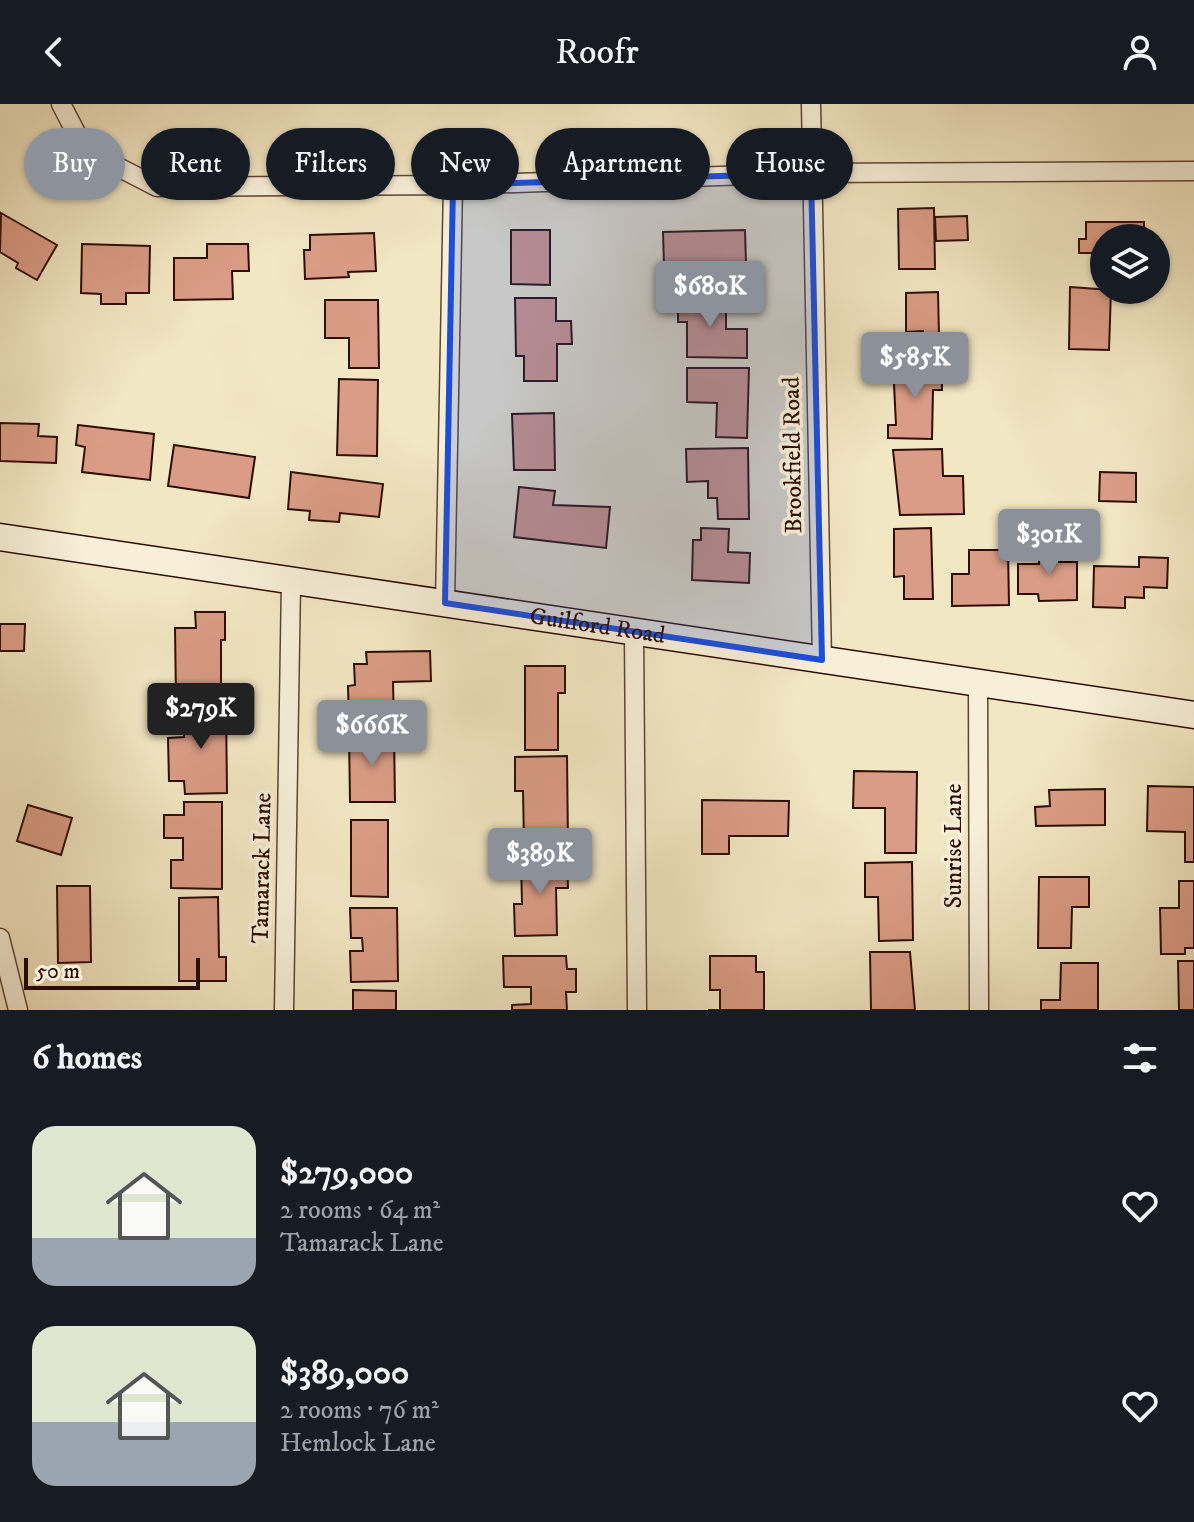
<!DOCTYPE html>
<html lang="en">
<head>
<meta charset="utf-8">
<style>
	body { margin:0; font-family:"IM FELL DW Pica",serif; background:#20242c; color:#f1f3f6; height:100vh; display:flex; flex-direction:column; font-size:30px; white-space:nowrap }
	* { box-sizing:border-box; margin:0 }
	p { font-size:26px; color:#9ea1a6 }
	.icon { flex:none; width:44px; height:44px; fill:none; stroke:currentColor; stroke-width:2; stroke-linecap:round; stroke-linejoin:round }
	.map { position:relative; height:906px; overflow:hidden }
	.sheet { display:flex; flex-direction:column; background:#171b24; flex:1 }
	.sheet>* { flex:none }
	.banner { position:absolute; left:24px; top:24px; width:1146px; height:72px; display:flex; gap:16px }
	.buttons { position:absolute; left:1090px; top:120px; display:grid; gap:16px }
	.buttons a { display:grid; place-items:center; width:80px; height:80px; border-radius:50%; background:#171b24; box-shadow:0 2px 6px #0004; font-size:40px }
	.scale { position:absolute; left:24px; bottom:20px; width:176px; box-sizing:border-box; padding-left:8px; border:4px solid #2e0d02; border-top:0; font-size:22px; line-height:28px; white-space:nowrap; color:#2e0d02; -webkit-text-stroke:6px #f7efd8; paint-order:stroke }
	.price { position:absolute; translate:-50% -68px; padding:0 18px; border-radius:8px; background:#8c9099; color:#fff; font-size:26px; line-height:52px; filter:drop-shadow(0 2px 4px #0008) }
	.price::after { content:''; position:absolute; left:50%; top:48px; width:24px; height:18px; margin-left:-12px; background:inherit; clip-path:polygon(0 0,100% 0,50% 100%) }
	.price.current { background:#222; color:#fff }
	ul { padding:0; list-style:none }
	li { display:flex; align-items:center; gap:24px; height:200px; padding:0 32px }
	li span { display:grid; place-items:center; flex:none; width:224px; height:160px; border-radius:24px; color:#555 }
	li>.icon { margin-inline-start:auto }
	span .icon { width:96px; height:96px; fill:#fffc; stroke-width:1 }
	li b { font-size:34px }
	h2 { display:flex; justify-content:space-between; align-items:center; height:96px; padding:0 32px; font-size:34px }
	.tag { padding:0 28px; border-radius:36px; background:#171b24; box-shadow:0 2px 6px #0004; font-size:28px; line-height:72px }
	.tag.current { background:#8c9099; color:#fff }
	header { display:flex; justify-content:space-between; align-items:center; height:104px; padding:0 32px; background:#171b24; font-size:36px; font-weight:600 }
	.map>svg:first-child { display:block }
	.building { fill:#da9c86; stroke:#2e0d02; stroke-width:2 }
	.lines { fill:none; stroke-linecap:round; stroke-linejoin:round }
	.street-casing { stroke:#5f4432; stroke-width:21 }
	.secondary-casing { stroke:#2e0d02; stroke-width:29 }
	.street { stroke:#f7efd8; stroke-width:18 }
	.secondary { stroke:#f7efd8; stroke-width:26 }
	.marked { fill:#1d4ed8; fill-opacity:0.2; stroke:#1d4ed8; stroke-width:6; stroke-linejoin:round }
	.labels { text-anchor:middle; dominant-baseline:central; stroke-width:7; stroke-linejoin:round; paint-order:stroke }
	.street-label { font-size:24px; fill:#2e0d02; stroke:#f7efd8 }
</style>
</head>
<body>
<header><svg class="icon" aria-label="back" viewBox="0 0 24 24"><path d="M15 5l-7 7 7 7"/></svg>Roofr<svg class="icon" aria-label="person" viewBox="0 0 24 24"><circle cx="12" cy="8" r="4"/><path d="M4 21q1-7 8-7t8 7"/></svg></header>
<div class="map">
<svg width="1194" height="906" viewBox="0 0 1194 906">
	<rect width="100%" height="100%" fill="#f2e7c3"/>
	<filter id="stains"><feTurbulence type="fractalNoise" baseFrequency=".0025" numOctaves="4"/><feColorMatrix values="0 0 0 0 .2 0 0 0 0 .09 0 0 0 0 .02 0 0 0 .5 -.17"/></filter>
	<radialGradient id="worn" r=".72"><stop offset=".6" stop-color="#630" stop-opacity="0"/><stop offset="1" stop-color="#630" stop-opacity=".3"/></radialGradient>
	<path class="building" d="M 934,104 L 935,165 L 899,165 L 898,105 Z
		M 1,109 L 57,141 L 37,176 L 16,164 L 18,159 L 0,148 Z
		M 967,112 L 968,136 L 936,137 L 935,113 Z
		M 1086,118 L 1144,118 L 1144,134 L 1104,134 L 1104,164 L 1101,164 L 1101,149 L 1079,149 L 1079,135 L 1086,135 Z
		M 511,126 L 550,126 L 550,181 L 511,180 Z
		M 745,126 L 746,160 L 664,162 L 663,128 Z
		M 374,129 L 376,167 L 348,168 L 349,173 L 305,175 L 304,146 L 310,146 L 310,131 Z
		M 82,140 L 150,142 L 149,189 L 126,189 L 126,200 L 101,200 L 101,190 L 81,189 Z
		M 207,140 L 248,140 L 249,167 L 232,167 L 233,195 L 174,196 L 174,154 L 207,154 Z
		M 1070,183 L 1111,186 L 1109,246 L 1069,245 Z
		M 689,188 L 719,188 L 719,208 L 726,208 L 726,225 L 747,225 L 747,254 L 687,253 L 687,218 L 678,218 L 678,198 L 689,198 Z
		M 938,188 L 939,232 L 950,232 L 950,255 L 923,255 L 923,227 L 906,228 L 906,189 Z
		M 515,194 L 556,194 L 556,217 L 571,217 L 572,240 L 557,240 L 557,277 L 524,277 L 524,252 L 516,252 Z
		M 325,196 L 378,196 L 379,264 L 349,264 L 349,234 L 325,234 Z
		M 893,260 L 942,261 L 942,286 L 933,286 L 932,335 L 888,334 L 888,321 L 896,321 Z
		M 687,264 L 749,264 L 747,334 L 716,333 L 717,299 L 687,298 Z
		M 339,275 L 378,276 L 377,352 L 337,351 Z
		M 554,309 L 555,366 L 514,366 L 512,310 Z
		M 0,319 L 39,320 L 38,332 L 57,333 L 56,359 L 0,357 Z
		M 78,321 L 154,330 L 150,376 L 82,368 L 85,343 L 76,341 Z
		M 174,341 L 255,353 L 249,394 L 168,382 Z
		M 748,344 L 749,415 L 718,415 L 717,394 L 708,394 L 708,377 L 687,378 L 686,345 Z
		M 942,345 L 943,372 L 963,372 L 964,410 L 900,411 L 893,346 Z
		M 291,368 L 383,380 L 379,413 L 340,409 L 339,418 L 309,416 L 310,407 L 288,405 Z
		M 1100,368 L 1136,369 L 1136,398 L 1099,397 Z
		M 519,383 L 555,387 L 553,401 L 610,403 L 606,444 L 514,433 Z
		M 701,424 L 729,425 L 728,448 L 750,449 L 749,479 L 692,476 L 693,436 L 701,436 Z
		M 931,424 L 933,495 L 904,495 L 904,472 L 894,473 L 894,425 Z
		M 1039,443 L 1059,443 L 1059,458 L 1077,458 L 1077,496 L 1039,497 L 1038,490 L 1018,490 L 1018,460 L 1039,460 Z
		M 969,446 L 1008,446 L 1009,501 L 952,502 L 952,470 L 969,470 Z
		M 1139,453 L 1168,454 L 1167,484 L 1144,483 L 1144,494 L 1125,493 L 1125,504 L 1093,503 L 1094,462 L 1139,463 Z
		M 195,508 L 225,508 L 225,536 L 221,536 L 221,595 L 176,595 L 175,524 L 196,524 Z
		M 0,520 L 25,520 L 24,547 L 0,547 Z
		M 430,547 L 431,577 L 393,578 L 394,619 L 349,621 L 348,582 L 355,581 L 354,560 L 367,560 L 366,548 Z
		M 525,562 L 565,562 L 565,589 L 558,589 L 558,646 L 525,646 Z
		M 226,602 L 227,689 L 185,690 L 184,677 L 169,677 L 168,634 L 184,633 L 184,603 Z
		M 349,629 L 394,629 L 395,698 L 350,698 Z
		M 567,652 L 568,741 L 524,741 L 523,687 L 515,687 L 515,653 Z
		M 854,667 L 917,668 L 916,749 L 885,749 L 885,704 L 853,704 Z
		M 1148,682 L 1194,683 L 1194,758 L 1185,758 L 1185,728 L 1147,727 Z
		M 1105,685 L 1105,721 L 1036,722 L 1035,703 L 1050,702 L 1049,686 Z
		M 702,696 L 789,697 L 788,732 L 729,732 L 729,750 L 702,750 Z
		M 184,698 L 222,698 L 222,785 L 171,784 L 171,756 L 183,756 L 183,734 L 164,734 L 164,711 L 184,711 Z
		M 28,701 L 72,714 L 61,751 L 17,737 Z
		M 351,716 L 388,716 L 388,793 L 351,792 Z
		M 567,753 L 568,784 L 556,784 L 557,831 L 515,832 L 514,800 L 522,800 L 521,754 Z
		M 912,758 L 913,836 L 879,837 L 878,793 L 865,793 L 865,759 Z
		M 1039,773 L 1089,773 L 1089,803 L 1072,803 L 1071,844 L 1038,844 Z
		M 1179,777 L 1194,777 L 1194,844 L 1185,844 L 1185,850 L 1161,850 L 1160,804 L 1179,804 Z
		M 57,782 L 90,782 L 91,858 L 58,859 Z
		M 218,793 L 219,853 L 226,853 L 226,877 L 179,877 L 179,794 Z
		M 350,804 L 397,804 L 398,877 L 351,878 L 350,847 L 363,847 L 362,834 L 351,834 Z
		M 870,848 L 910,848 L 915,906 L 871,906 Z
		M 503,852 L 566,852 L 567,865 L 576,865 L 576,888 L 566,888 L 567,906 L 512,906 L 512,901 L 531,900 L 531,883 L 504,883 Z
		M 710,852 L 756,852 L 756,868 L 764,868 L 764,906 L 708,906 L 720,906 L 720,886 L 710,886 Z
		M 1178,857 L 1194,857 L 1194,906 L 1179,906 Z
		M 1061,859 L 1098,859 L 1098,906 L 1041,906 L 1041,896 L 1060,896 Z
		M 353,886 L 396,887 L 396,906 L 353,906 Z"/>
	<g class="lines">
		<defs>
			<path id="street" d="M 61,0 L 85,46 L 157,83 L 453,81 L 811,69 L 1194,67
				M 811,0 L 822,556
				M 445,499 L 453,81
				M 634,529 L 637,906
				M 978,578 L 979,906
				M 0,834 L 18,906
				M 284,906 L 291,478"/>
			<g id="secondary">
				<path id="s1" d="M 0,433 L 1194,611"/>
			</g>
		</defs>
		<use href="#street" class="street-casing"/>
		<use href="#secondary" class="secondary-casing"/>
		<use href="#street" class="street"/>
		<use href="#secondary" class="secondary"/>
	</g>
	<path class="marked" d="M 811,69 L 822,556 L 445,499 L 453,81 Z"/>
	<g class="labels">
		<g class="street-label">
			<text transform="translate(793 351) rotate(-91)">Brookfield Road</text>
			<text stroke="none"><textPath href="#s1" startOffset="604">Guilford Road</textPath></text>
			<text transform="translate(954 742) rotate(-90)">Sunrise Lane</text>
			<text transform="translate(262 764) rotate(-89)">Tamarack Lane</text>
		</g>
	</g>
	<rect width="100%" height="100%" filter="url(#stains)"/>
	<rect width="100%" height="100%" fill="url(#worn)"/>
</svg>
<div class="buttons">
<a><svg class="icon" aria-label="layers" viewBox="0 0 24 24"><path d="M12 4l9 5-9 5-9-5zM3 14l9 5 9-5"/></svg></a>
</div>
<div class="scale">50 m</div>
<b class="price" style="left:710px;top:225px">$680K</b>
<b class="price" style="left:915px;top:296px">$585K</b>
<b class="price" style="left:1049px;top:473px">$301K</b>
<b class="price current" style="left:201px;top:647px">$279K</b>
<b class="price" style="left:372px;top:664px">$666K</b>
<b class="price" style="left:540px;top:792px">$389K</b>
<div class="banner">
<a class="tag current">Buy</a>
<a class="tag">Rent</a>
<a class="tag">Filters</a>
<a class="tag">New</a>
<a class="tag">Apartment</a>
<a class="tag">House</a>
</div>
</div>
<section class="sheet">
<h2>6 homes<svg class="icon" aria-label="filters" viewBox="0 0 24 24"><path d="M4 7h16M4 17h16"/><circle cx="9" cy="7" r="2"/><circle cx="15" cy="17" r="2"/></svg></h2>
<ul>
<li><span style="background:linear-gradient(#dfe7d0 70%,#9aa5b1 0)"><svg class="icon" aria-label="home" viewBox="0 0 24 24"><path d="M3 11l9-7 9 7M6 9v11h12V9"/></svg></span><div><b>$279,000</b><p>2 rooms · 64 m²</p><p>Tamarack Lane</p></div><svg class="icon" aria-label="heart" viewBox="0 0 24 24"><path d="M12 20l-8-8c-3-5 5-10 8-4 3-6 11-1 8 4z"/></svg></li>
<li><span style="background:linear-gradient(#dfe7d0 60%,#9aa5b1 0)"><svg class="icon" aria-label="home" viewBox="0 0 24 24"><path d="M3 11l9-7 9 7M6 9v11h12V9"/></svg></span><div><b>$389,000</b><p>2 rooms · 76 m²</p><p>Hemlock Lane</p></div><svg class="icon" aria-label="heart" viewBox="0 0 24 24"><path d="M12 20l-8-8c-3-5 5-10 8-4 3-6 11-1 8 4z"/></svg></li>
</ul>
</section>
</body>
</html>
